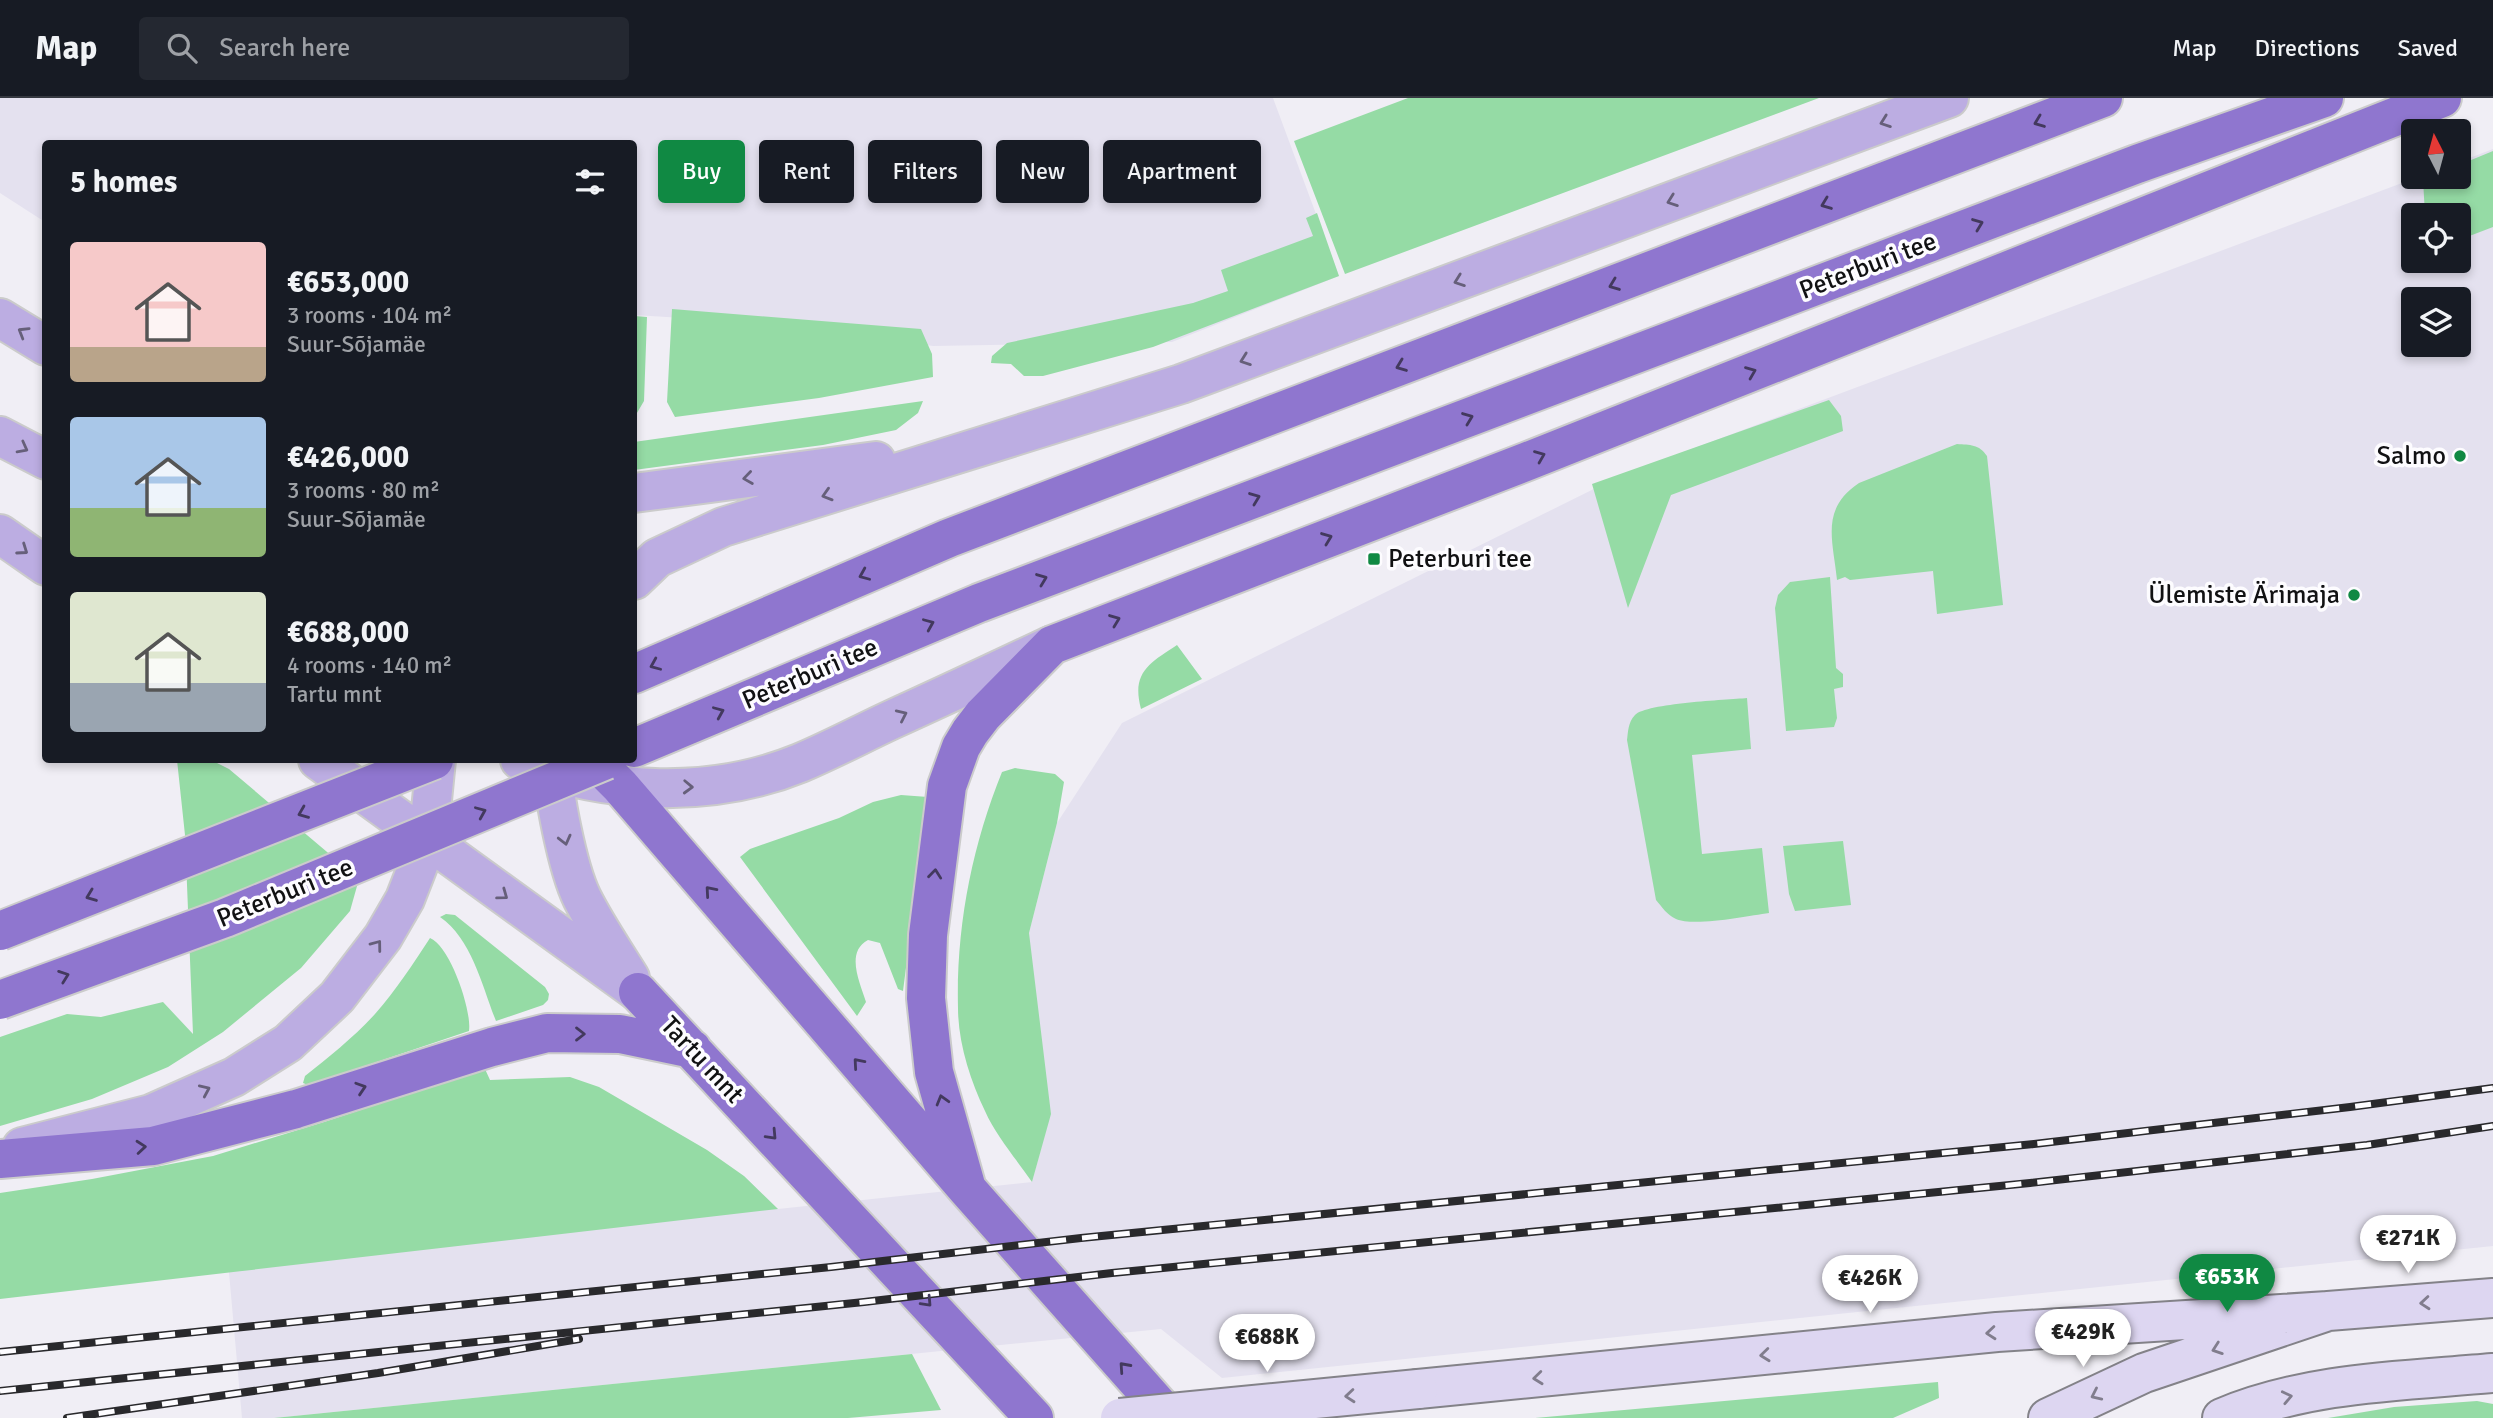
<!DOCTYPE html>
<html lang="en">
<head>
<meta charset="utf-8">
<style>
	body { margin:0; font-family:Signika,sans-serif; background:#242831; color:#f1f3f6; height:100vh; display:flex; flex-direction:column; font-size:26px; white-space:nowrap }
	* { box-sizing:border-box; margin:0 }
	p { font-size:23px; color:#9ea1a6 }
	.icon { flex:none; width:38px; height:38px; fill:none; stroke:currentColor; stroke-width:2; stroke-linecap:round; stroke-linejoin:round }
	.map { position:relative; flex:1; overflow:hidden }
	.details { position:absolute; left:42px; top:42px; width:595px; height:623px; display:flex; flex-direction:column; background:#171b24; border-radius:7px; box-shadow:0 4px 10px #0003 }
	.details>* { flex:none }
	.banner { position:absolute; left:658px; top:42px; width:665px; height:63px; display:flex; gap:14px }
	.needle { width:46px; rotate:354deg }
	.tools { position:absolute; left:2401px; top:21px; display:grid; gap:14px }
	.tools a { display:grid; place-items:center; width:70px; height:70px; border-radius:7px; background:#171b24; box-shadow:0 4px 10px #0003; font-size:35px }
	.price { position:absolute; translate:-50% -60px; padding:0 16px; border-radius:24px; background:#fff; color:#222; font-size:23px; line-height:46px; filter:drop-shadow(0 2px 4px #0008) }
	.price::after { content:''; position:absolute; left:50%; top:42px; width:21px; height:16px; margin-left:-10px; background:inherit; clip-path:polygon(0 0,100% 0,50% 100%) }
	.price.active { background:#108943; color:#fff }
	ul { padding:0; list-style:none }
	li { display:flex; align-items:center; gap:21px; height:175px; padding:0 28px }
	li span { display:grid; place-items:center; flex:none; width:196px; height:140px; border-radius:7px; color:#555 }
	li>.icon { margin-inline-start:auto }
	span .icon { width:84px; height:84px; fill:#fffc; stroke-width:1 }
	li b { font-size:30px }
	h2 { display:flex; justify-content:space-between; align-items:center; height:84px; padding:0 28px; font-size:30px }
	.tag { padding:0 24px; border-radius:7px; background:#171b24; box-shadow:0 4px 10px #0003; font-size:24px; line-height:63px }
	.tag.active { background:#108943; color:#fff }
	header { display:flex; align-items:center; gap:42px; box-sizing:border-box; height:98px; padding:0 35px; background:#171b24; border-bottom:2px solid #363941 }
	header strong { font-size:33px }
	nav { display:flex; gap:38px; margin-inline-start:auto; font-size:24px }
	.search { width:490px; height:63px; background:#242831; display:flex; align-items:center; gap:18px; box-sizing:border-box; padding:0 24px; border-radius:7px; color:#9ea1a6; font-size:26px }
	.map>svg:first-child { display:block }
	.built { fill:#e4e1ef; fill-rule:evenodd }
	.green { fill:#95dba5 }
	.lines { fill:none; stroke-linecap:round; stroke-linejoin:round }
	.secondary-casing { stroke:#838288; stroke-width:42 }
	.primary-casing { stroke:#cbcbcb; stroke-width:42 }
	.highway-casing { stroke:#cbcbcb; stroke-width:42 }
	.secondary { stroke:#ddd6f1; stroke-width:38 }
	.primary { stroke:#bcade2; stroke-width:38 }
	.highway { stroke:#8f76cf; stroke-width:38 }
	.rail-casing { stroke:#29292c; stroke-width:8 }
	.rail { stroke:#fdfcff; stroke-width:5; stroke-dasharray:16; stroke-linecap:butt }
	.secondary-bridge-casing { stroke:#838288; stroke-width:42; stroke-linecap:butt }
	.highway-bridge-casing { stroke:#cbcbcb; stroke-width:42; stroke-linecap:butt }
	.secondary-bridge { stroke:#ddd6f1; stroke-width:38 }
	.highway-bridge { stroke:#8f76cf; stroke-width:38 }
	.oneway { stroke:#665f7a }
	.oneway2 { stroke:#43395e }
	.oneway3 { stroke:#817d8d }
	.poi-dot { fill:#108943; stroke:#fdfcff; stroke-width:2.5 }
	.labels { text-anchor:middle; dominant-baseline:central; stroke-width:7; stroke-linejoin:round; paint-order:stroke }
	.street-label { font-size:26px; fill:#111113; stroke:#fdfcff }
	.poi-label { font-size:26px; fill:#111113; stroke:#fdfcff; text-anchor:end }
</style>
</head>
<body>
<header>
<strong>Map</strong>
<div class="search"><svg class="icon" aria-label="search" viewBox="0 0 24 24"><circle cx="10" cy="10" r="6"/><path d="M15 15l6 6"/></svg>Search here</div>
<nav><a>Map</a><a>Directions</a><a>Saved</a></nav>
</header>
<div class="map">
<svg width="2493" height="1320" viewBox="0 0 2493 1320">
	<rect width="100%" height="100%" fill="#f0eef5"/>
	<path class="built" d="M 0,0 L 1273,0 L 1339,178 L 1172,244 L 933,248 L 799,227 L 634,217 L 634,46 L 46,46 L 45,124 L 0,95 Z
		M 2493,51 L 2493,1148 L 1222,1280 L 1161,1231 L 274,1320 L 242,1320 L 226,1141 L 744,1078 L 778,1111 L 1032,1084 L 1047,1028 L 997,960 L 1057,725 L 1122,625 L 1620,378 L 2418,79 L 2459,79 L 2459,64 ZM 2413,117 L 2459,117 L 2459,163 L 2413,163 ZM 2413,201 L 2459,201 L 2459,247 L 2413,247 Z"/>
	<path class="green" d="M 1408,0 L 1819,0 L 1345,176 L 1294,43 Z
		M 2493,53 L 2493,129 L 2459,142 L 2459,117 L 2425,117 L 2423,81 L 2429,79 L 2459,79 L 2459,67 Z
		M 1317,115 L 1339,178 L 1153,249 L 1043,278 L 1024,278 L 1011,266 L 991,265 L 992,258 L 1007,245 L 1193,205 L 1228,193 L 1221,172 L 1313,138 L 1306,120 Z
		M 672,211 L 921,231 L 932,256 L 933,279 L 819,300 L 675,319 L 667,304 Z
		M 634,218 L 647,219 L 644,303 L 634,320 Z
		M 1829,302 L 1841,318 L 1843,333 L 1671,397 L 1628,510 L 1592,386 Z
		M 923,303 L 918,315 L 896,332 L 823,347 L 634,372 L 634,344 Z
		M 1957,346 C 1970,347 1979,346 1987,358 L 2003,507 L 1937,516 L 1933,473 L 1850,482 L 1845,479 L 1837,482 C 1833,442 1820,411 1859,385 Z
		M 1830,479 L 1836,570 L 1843,576 L 1843,589 L 1834,591 L 1837,620 L 1834,629 L 1786,633 L 1775,510 L 1778,497 L 1790,484 Z
		M 1177,547 L 1202,581 L 1141,611 C 1131,574 1150,565 1177,547 Z
		M 1747,600 L 1751,651 L 1692,657 L 1702,756 L 1762,750 L 1769,815 C 1747,818 1694,829 1676,821 C 1667,817 1662,809 1656,802 L 1627,642 C 1628,634 1628,624 1635,617 C 1647,605 1726,602 1747,600 Z
		M 177,662 L 211,662 L 229,671 L 359,781 L 350,813 L 301,870 L 223,934 L 168,969 L 92,1001 L 0,1028 L 0,939 L 67,916 L 101,919 L 163,904 L 193,936 L 185,737 Z
		M 1015,670 L 1055,676 L 1064,684 L 1057,725 L 1029,835 L 1051,1016 L 1032,1084 C 1017,1062 996,1038 985,1013 C 970,982 958,944 958,910 C 956,829 972,748 1002,674 Z
		M 901,697 L 928,699 L 903,893 L 898,891 L 880,845 L 868,842 C 845,854 860,885 866,904 L 857,918 L 740,759 L 750,751 L 839,720 L 873,704 Z
		M 1843,743 L 1851,807 L 1795,813 L 1789,796 L 1783,748 Z
		M 446,816 L 455,817 L 545,889 L 549,896 L 548,902 L 543,907 L 496,923 C 482,888 472,841 440,819 Z
		M 430,840 C 450,848 472,912 469,933 L 308,987 L 303,985 L 305,978 C 329,959 354,939 375,916 C 396,892 413,866 430,840 Z
		M 485,971 L 490,982 L 570,979 L 599,989 L 707,1052 L 744,1078 L 778,1111 L 0,1201 L 0,1095 L 92,1081 L 213,1058 L 324,1024 Z
		M 912,1256 L 941,1312 L 848,1320 L 274,1320 Z
		M 1938,1284 L 1939,1300 L 1893,1320 L 1535,1320 Z
		M 2477,1303 L 2493,1306 L 2493,1320 L 2328,1320 L 2394,1309 Z"/>
	<g class="lines">
		<defs>
			<path id="secondary" d="M 1418,1291 L 1997,1234 L 2328,1213
				M 2048,1320 L 2144,1275 L 2328,1213 L 2493,1200
				M 2222,1320 C 2307,1284 2403,1283 2493,1275"/>
			<path id="primary" d="M 0,220 L 46,248
				M 0,338 L 46,362
				M 634,395 L 876,363
				M 0,436 L 46,468
				M 634,482 L 657,460 L 723,429 L 1181,286 L 1949,0
				M 318,662 L 638,894
				M 520,662 C 607,697 712,701 800,665 C 831,652 861,636 891,622 C 944,598 997,573 1050,548
				M 553,662 C 552,694 568,771 582,800 C 596,828 614,854 630,880
				M 22,1049 L 151,1016 L 234,979 L 288,945 L 337,899 L 383,839 L 405,801 L 428,742 L 436,662"/>
			<path id="highway" d="M 634,576 L 949,440 L 2103,0
				M 634,650 L 979,505 L 2137,66 L 2324,0
				M 594,662 L 620,688 L 967,1091 L 1170,1320
				M 638,894 L 1034,1320
				M 0,1061 L 153,1048 L 296,1011 L 492,949 L 547,935 L 620,936 L 692,951
				M 967,1091 L 934,974 L 926,900 L 928,837 L 947,688 L 961,649 L 970,634 L 983,617 L 1052,547 L 1528,363 L 2442,0"/>
		</defs>
		<use href="#secondary" class="secondary-casing"/>
		<use href="#primary" class="primary-casing"/>
		<use href="#highway" class="highway-casing"/>
		<use href="#secondary" class="secondary"/>
		<use href="#primary" class="primary"/>
		<use href="#highway" class="highway"/>
		<defs>
			<path id="rail" d="M 0,1254 L 831,1169 L 1081,1140 L 2034,1046 L 2350,1009 L 2493,990
				M 0,1293 L 864,1204 L 1112,1175 L 2030,1085 L 2367,1047 L 2493,1028
				M 67,1320 L 378,1275 L 579,1241"/>
		</defs>
		<use href="#rail" class="rail-casing"/>
		<use href="#rail" class="rail"/>
		<defs>
			<path id="secondary-bridge" d="M 1120,1320 L 1418,1291"/>
			<path id="highway-bridge" d="M 0,833 L 434,662
				M 0,902 L 225,820 L 606,662"/>
		</defs>
		<use href="#secondary-bridge" class="secondary-bridge-casing"/>
		<use href="#highway-bridge" class="highway-bridge-casing"/>
		<use href="#secondary-bridge" class="secondary-bridge"/>
		<use href="#highway-bridge" class="highway-bridge"/>
	</g>
	<defs><path id="oneway-chevron" d="M-2-3.5L2.5 0L-2 3.5" fill="none" stroke-width="1.6" stroke-linecap="round" stroke-linejoin="round" transform="scale(1.75)"/></defs>
	<g class="oneway">
		<use href="#oneway-chevron" transform="translate(1885 24) rotate(160)"/>
		<use href="#oneway-chevron" transform="translate(1672 103) rotate(160)"/>
		<use href="#oneway-chevron" transform="translate(1459 183) rotate(160)"/>
		<use href="#oneway-chevron" transform="translate(23 234) rotate(-149)"/>
		<use href="#oneway-chevron" transform="translate(1245 262) rotate(160)"/>
		<use href="#oneway-chevron" transform="translate(23 350) rotate(28)"/>
		<use href="#oneway-chevron" transform="translate(748 380) rotate(172)"/>
		<use href="#oneway-chevron" transform="translate(827 397) rotate(163)"/>
		<use href="#oneway-chevron" transform="translate(23 452) rotate(35)"/>
		<use href="#oneway-chevron" transform="translate(902 617) rotate(-25)"/>
		<use href="#oneway-chevron" transform="translate(688 689) rotate(2)"/>
		<use href="#oneway-chevron" transform="translate(565 742) rotate(76)"/>
		<use href="#oneway-chevron" transform="translate(503 797) rotate(36)"/>
		<use href="#oneway-chevron" transform="translate(377 847) rotate(-53)"/>
		<use href="#oneway-chevron" transform="translate(205 992) rotate(-24)"/>
	</g>
	<g class="oneway2">
		<use href="#oneway-chevron" transform="translate(2039 24) rotate(159)"/>
		<use href="#oneway-chevron" transform="translate(1826 106) rotate(159)"/>
		<use href="#oneway-chevron" transform="translate(1978 126) rotate(-21)"/>
		<use href="#oneway-chevron" transform="translate(1614 187) rotate(159)"/>
		<use href="#oneway-chevron" transform="translate(1401 268) rotate(159)"/>
		<use href="#oneway-chevron" transform="translate(1751 274) rotate(-22)"/>
		<use href="#oneway-chevron" transform="translate(1468 320) rotate(-21)"/>
		<use href="#oneway-chevron" transform="translate(1540 358) rotate(-22)"/>
		<use href="#oneway-chevron" transform="translate(1255 400) rotate(-21)"/>
		<use href="#oneway-chevron" transform="translate(1327 440) rotate(-21)"/>
		<use href="#oneway-chevron" transform="translate(864 477) rotate(157)"/>
		<use href="#oneway-chevron" transform="translate(1042 481) rotate(-21)"/>
		<use href="#oneway-chevron" transform="translate(1115 522) rotate(-21)"/>
		<use href="#oneway-chevron" transform="translate(929 526) rotate(-23)"/>
		<use href="#oneway-chevron" transform="translate(655 567) rotate(157)"/>
		<use href="#oneway-chevron" transform="translate(719 614) rotate(-23)"/>
		<use href="#oneway-chevron" transform="translate(481 714) rotate(-23)"/>
		<use href="#oneway-chevron" transform="translate(303 715) rotate(158)"/>
		<use href="#oneway-chevron" transform="translate(935 776) rotate(-84)"/>
		<use href="#oneway-chevron" transform="translate(710 793) rotate(-131)"/>
		<use href="#oneway-chevron" transform="translate(91 798) rotate(159)"/>
		<use href="#oneway-chevron" transform="translate(64 878) rotate(-20)"/>
		<use href="#oneway-chevron" transform="translate(580 936)"/>
		<use href="#oneway-chevron" transform="translate(858 965) rotate(-131)"/>
		<use href="#oneway-chevron" transform="translate(361 990) rotate(-18)"/>
		<use href="#oneway-chevron" transform="translate(942 1002) rotate(-106)"/>
		<use href="#oneway-chevron" transform="translate(772 1037) rotate(47)"/>
		<use href="#oneway-chevron" transform="translate(141 1049) rotate(-5)"/>
		<use href="#oneway-chevron" transform="translate(927 1204) rotate(47)"/>
		<use href="#oneway-chevron" transform="translate(1124 1269) rotate(-132)"/>
	</g>
	<g class="oneway3">
		<use href="#oneway-chevron" transform="translate(2425 1205) rotate(175)"/>
		<use href="#oneway-chevron" transform="translate(1991 1235) rotate(175)"/>
		<use href="#oneway-chevron" transform="translate(2217 1251) rotate(161)"/>
		<use href="#oneway-chevron" transform="translate(1765 1257) rotate(174)"/>
		<use href="#oneway-chevron" transform="translate(1538 1280) rotate(174)"/>
		<use href="#oneway-chevron" transform="translate(2096 1297) rotate(155)"/>
		<use href="#oneway-chevron" transform="translate(1350 1298) rotate(175)"/>
		<use href="#oneway-chevron" transform="translate(2287 1299) rotate(-12)"/>
	</g>
	<g class="poi-dot">
		<circle cx="2460" cy="358" r="7"/>
		<rect x="1367" y="454" width="14" height="14" rx="3.5"/>
		<circle cx="2354" cy="497" r="7"/>
	</g>
	<g class="labels">
		<g class="street-label">
			<text transform="translate(1868 168) rotate(-21)">Peterburi tee</text>
			<text transform="translate(810 576) rotate(-23)">Peterburi tee</text>
			<text transform="translate(285 795) rotate(-22)">Peterburi tee</text>
			<text transform="translate(702 962) rotate(47)">Tartu mnt</text>
		</g>
		<g class="poi-label">
			<text x="2446" y="358">Salmo</text>
			<text x="1388" y="461" text-anchor="start">Peterburi tee</text>
			<text x="2340" y="497">Ülemiste Ärimaja</text>
		</g>
	</g>
</svg>
<div class="tools">
<a><svg class="needle" viewBox="-14 -14 28 28"><path d="M0-13l5 13h-10z" fill="#e53935"/><path d="M0 13l5-13h-10z" fill="#9ea1a6"/></svg></a>
<a><svg class="icon" aria-label="locate" viewBox="0 0 24 24"><circle cx="12" cy="12" r="6"/><path d="M12 2v4M12 18v4M2 12h4M18 12h4"/></svg></a>
<a><svg class="icon" aria-label="layers" viewBox="0 0 24 24"><path d="M12 4l9 5-9 5-9-5zM3 14l9 5 9-5"/></svg></a>
</div>
<b class="price" style="left:2408px;top:1177px">€271K</b>
<b class="price active" style="left:2227px;top:1216px">€653K</b>
<b class="price" style="left:1870px;top:1217px">€426K</b>
<b class="price" style="left:2083px;top:1271px">€429K</b>
<b class="price" style="left:1267px;top:1276px">€688K</b>
<div class="banner">
<a class="tag active">Buy</a>
<a class="tag">Rent</a>
<a class="tag">Filters</a>
<a class="tag">New</a>
<a class="tag">Apartment</a>
</div>
<section class="details">
<h2>5 homes<svg class="icon" aria-label="filters" viewBox="0 0 24 24"><path d="M4 7h16M4 17h16"/><circle cx="9" cy="7" r="2"/><circle cx="15" cy="17" r="2"/></svg></h2>
<ul>
<li><span style="background:linear-gradient(#f6c9c9 75%,#b9a48a 0)"><svg class="icon" aria-label="home" viewBox="0 0 24 24"><path d="M3 11l9-7 9 7M6 9v11h12V9"/></svg></span><div><b>€653,000</b><p>3 rooms · 104 m²</p><p>Suur-Sõjamäe</p></div></li>
<li><span style="background:linear-gradient(#a9c7e8 65%,#8fb573 0)"><svg class="icon" aria-label="home" viewBox="0 0 24 24"><path d="M3 11l9-7 9 7M6 9v11h12V9"/></svg></span><div><b>€426,000</b><p>3 rooms · 80 m²</p><p>Suur-Sõjamäe</p></div></li>
<li><span style="background:linear-gradient(#dfe7d0 65%,#9aa5b1 0)"><svg class="icon" aria-label="home" viewBox="0 0 24 24"><path d="M3 11l9-7 9 7M6 9v11h12V9"/></svg></span><div><b>€688,000</b><p>4 rooms · 140 m²</p><p>Tartu mnt</p></div></li>
</ul>
</section>
</div>
</body>
</html>
